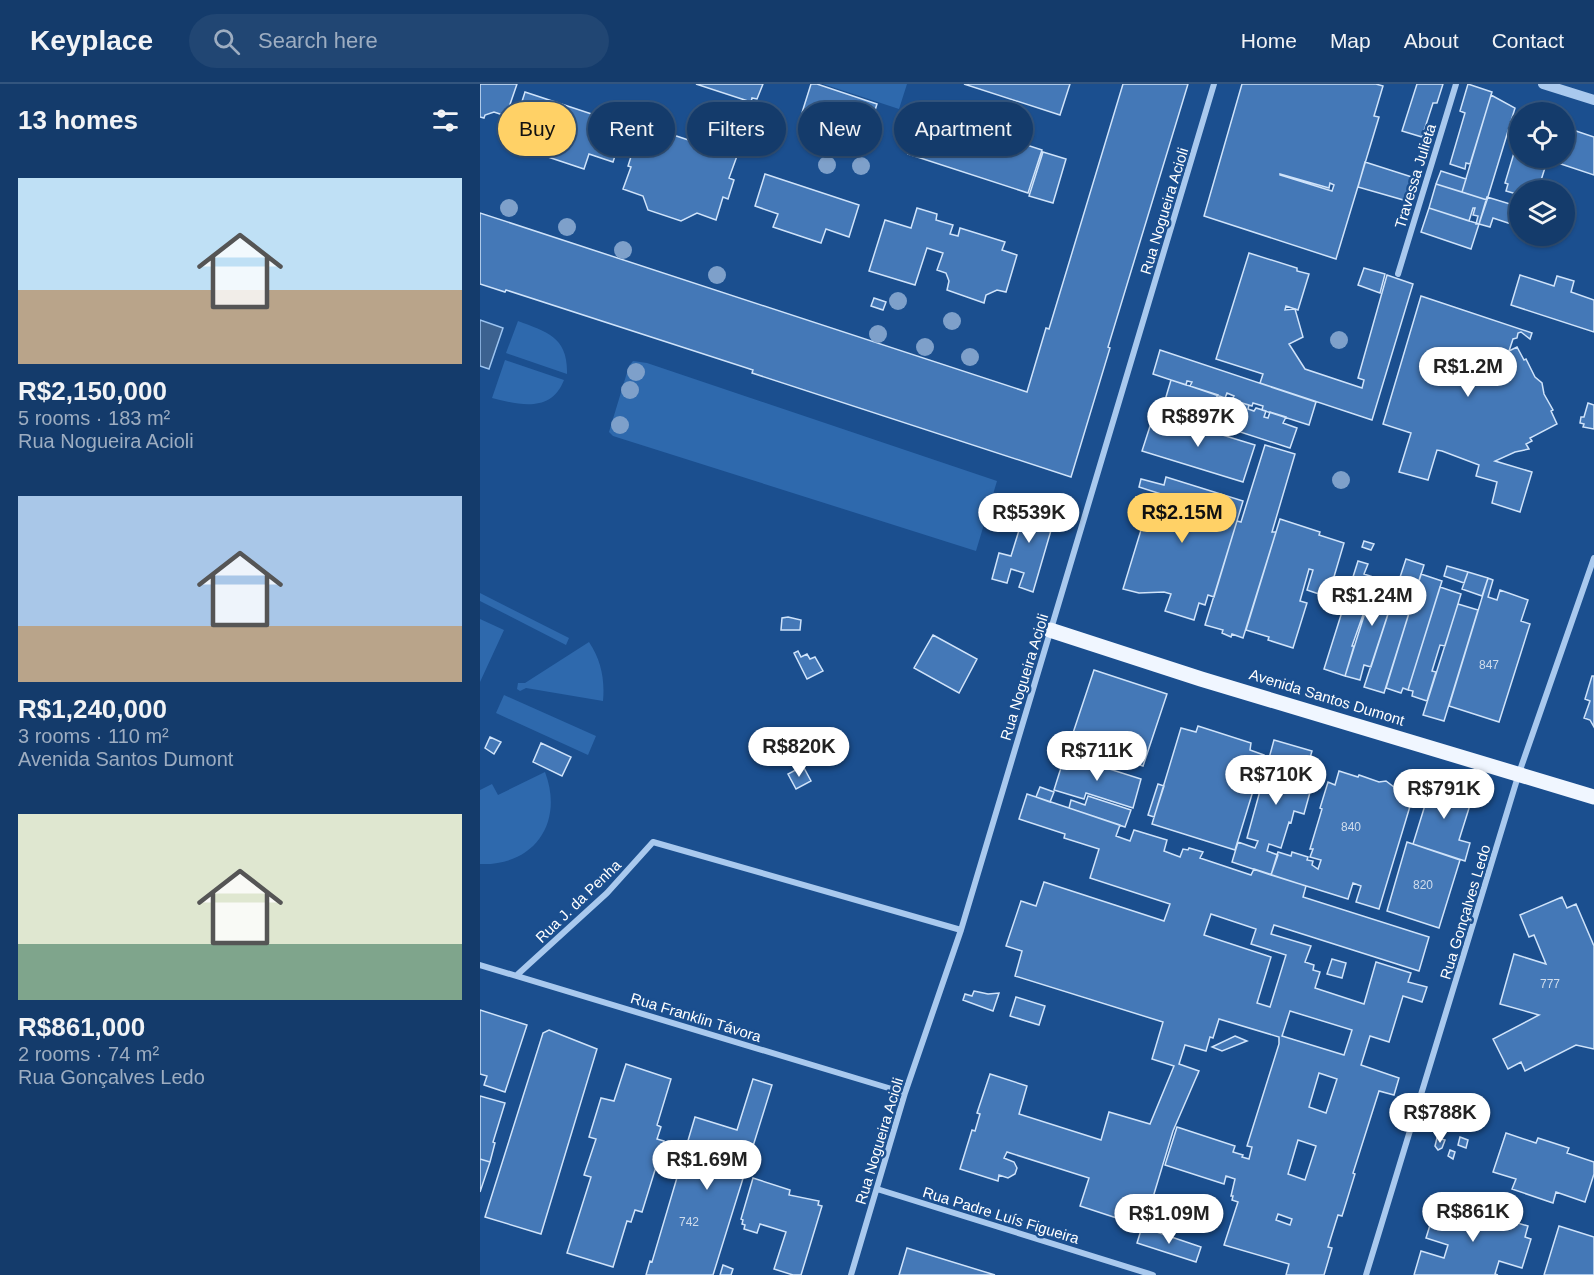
<!DOCTYPE html>
<html lang="en">
<head>
<meta charset="utf-8">
<style>
	body { margin:0; font-family:Arial,sans-serif; background:#214673; color:#f1f3f6; height:100vh; display:flex; flex-direction:column; font-size:22px; white-space:nowrap }
	* { box-sizing:border-box; margin:0 }
	p { font-size:20px; color:#9dadc1 }
	.icon { flex:none; width:33px; height:33px; fill:none; stroke:currentColor; stroke-width:2; stroke-linecap:round; stroke-linejoin:round }
	.map { position:relative; flex:1; overflow:hidden }
	.side { display:flex; flex-direction:column; background:#143b6b; width:480px }
	.side>* { flex:none }
	.top-card { position:absolute; left:18px; top:18px; width:570px; height:54px; display:flex; gap:12px }
	.controls { position:absolute; left:1029px; top:18px; display:grid; gap:12px }
	.controls a { display:grid; place-items:center; width:66px; height:66px; border-radius:50%; background:#143b6b; box-shadow:0 2px 4px #0004,0 0 0 2px #33557e; font-size:30px }
	.price { position:absolute; translate:-50% -51px; padding:0 14px; border-radius:21px; background:#fff; color:#222; font-size:20px; line-height:39px; filter:drop-shadow(0 2px 3px #0008) }
	.price::after { content:''; position:absolute; left:50%; top:36px; width:18px; height:14px; margin-left:-9px; background:inherit; clip-path:polygon(0 0,100% 0,50% 100%) }
	.price.active { background:#ffd166; color:#111 }
	ul { padding:0; list-style:none }
	li { display:grid; align-content:center; gap:12px; height:318px; padding:0 18px }
	li span { display:grid; place-items:center; height:186px; border-radius:0px; color:#555 }
	li>.icon { margin-inline-start:auto }
	span .icon { width:108px; height:108px; fill:#fffc; stroke-width:1 }
	li b { font-size:26px }
	h2 { display:flex; justify-content:space-between; align-items:center; height:72px; padding:0 18px; font-size:26px }
	.chip { padding:0 21px; border-radius:27px; background:#143b6b; box-shadow:0 2px 4px #0004,0 0 0 2px #33557e; font-size:21px; line-height:54px }
	.chip.active { background:#ffd166; color:#111 }
	header { display:flex; align-items:center; gap:36px; box-sizing:border-box; height:84px; padding:0 30px; background:#143b6b; border-bottom:2px solid #33557e }
	header strong { font-size:28px }
	nav { display:flex; gap:33px; margin-inline-start:auto; font-size:21px }
	.search { width:420px; height:54px; background:#214673; display:flex; align-items:center; gap:15px; box-sizing:border-box; padding:0 21px; border-radius:33px; color:#9dadc1; font-size:22px }
	main { display:flex; flex:1; min-height:0 }
	.map>svg:first-child { display:block }
	.green { fill:#2e69ad }
	.water { fill:#3c6290; stroke:#9cc4f0; stroke-width:1.5 }
	.building { fill:#4478b7; stroke:#cfe3fa; stroke-width:1.5; fill-rule:evenodd }
	.lines { fill:none; stroke-linecap:round; stroke-linejoin:round }
	.minor { stroke:#a9c9ee; stroke-width:6 }
	.tertiary { stroke:#a9c9ee; stroke-width:10 }
	.primary { stroke:#f0f6ff; stroke-width:15 }
	.tree { fill:#7ea0ca }
	.labels { text-anchor:middle; dominant-baseline:central; stroke-width:5; stroke-linejoin:round; paint-order:stroke }
	.number-label { font-size:12px; fill:#d0dded }
	.street-label { font-size:15px; fill:#fff; stroke:#1b4f8f }
</style>
</head>
<body>
<header>
<strong>Keyplace</strong>
<div class="search"><svg class="icon" aria-label="search" viewBox="0 0 24 24"><circle cx="10" cy="10" r="6"/><path d="M15 15l6 6"/></svg>Search here</div>
<nav><a>Home</a><a>Map</a><a>About</a><a>Contact</a></nav>
</header>
<main>
<section class="side">
<h2>13 homes<svg class="icon" aria-label="filters" viewBox="0 0 24 24"><path d="M4 7h16M4 17h16"/><circle cx="9" cy="7" r="2"/><circle cx="15" cy="17" r="2"/></svg></h2>
<ul>
<li><span style="background:linear-gradient(#bfe0f5 60%,#b9a48a 0)"><svg class="icon" aria-label="home" viewBox="0 0 24 24"><path d="M3 11l9-7 9 7M6 9v11h12V9"/></svg></span><div><b>R$2,150,000</b><p>5 rooms · 183 m²</p><p>Rua Nogueira Acioli</p></div></li>
<li><span style="background:linear-gradient(#a9c7e8 70%,#b9a48a 0)"><svg class="icon" aria-label="home" viewBox="0 0 24 24"><path d="M3 11l9-7 9 7M6 9v11h12V9"/></svg></span><div><b>R$1,240,000</b><p>3 rooms · 110 m²</p><p>Avenida Santos Dumont</p></div></li>
<li><span style="background:linear-gradient(#dfe7d0 70%,#7fa58c 0)"><svg class="icon" aria-label="home" viewBox="0 0 24 24"><path d="M3 11l9-7 9 7M6 9v11h12V9"/></svg></span><div><b>R$861,000</b><p>2 rooms · 74 m²</p><p>Rua Gonçalves Ledo</p></div></li>
</ul>
</section>
<div class="map">
<svg width="1114" height="1191" viewBox="0 0 1114 1191">
	<rect width="100%" height="100%" fill="#1b4f8f"/>
	<path class="green" d="M 343,0 L 427,0 L 419,25 Z
		M 38,237 C 67,248 88,253 87,290 L 26,269 Z
		M 25,276 L 84,296 C 71,329 40,321 12,314 Z
		M 153,277 L 167,279 L 517,397 L 496,467 L 133,352 L 129,348 L 149,282 Z
		M 0,509 L 89,554 L 86,561 L 0,517 Z
		M 0,535 L 24,546 L 0,598 Z
		M 109,558 C 121,576 125,595 123,617 L 46,604 L 40,607 L 37,605 L 38,599 L 45,599 Z
		M 24,611 L 116,652 L 108,671 L 16,629 Z
		M 65,688 C 84,738 55,782 0,780 L 0,706 L 12,700 L 18,711 Z"/>
	<path class="water" d="M 0,236 L 23,244 L 9,285 L 0,282 Z"/>
	<path class="building" d="M 0,0 L 37,0 L 26,32 L 14,28 L 5,31 L 4,34 L 0,33 Z
		M 216,0 L 283,0 L 277,15 L 272,14 L 271,18 Z
		M 331,0 L 337,0 L 397,20 L 385,57 L 355,46 L 356,42 L 351,41 L 350,45 L 320,35 Z
		M 484,0 L 590,0 L 580,31 Z
		M 643,0 L 708,0 L 628,263 L 630,264 L 591,393 L 272,289 L 273,286 L 26,206 L 25,208 L 0,200 L 0,129 L 547,308 L 566,244 L 569,245 Z
		M 762,0 L 896,0 L 903,2 L 894,32 L 899,33 L 856,175 L 724,132 ZM 800,90 L 849,104 L 850,99 L 854,101 L 852,107 L 800,91 Z
		M 937,0 L 963,0 L 957,19 L 953,19 L 942,53 L 922,47 Z
		M 988,0 L 1012,8 L 990,80 L 986,79 L 985,85 L 970,80 L 985,29 L 980,27 Z
		M 45,8 L 145,41 L 133,78 L 109,70 L 104,85 L 53,68 L 57,54 L 33,46 Z
		M 1011,11 L 1035,24 L 1007,116 L 982,108 Z
		M 443,27 L 562,66 L 548,109 L 428,70 Z
		M 166,42 L 257,72 L 249,94 L 254,96 L 248,115 L 243,113 L 236,136 L 217,129 L 201,137 L 168,126 L 163,112 L 143,105 L 151,83 L 148,82 L 154,63 L 159,64 Z
		M 1084,43 L 1114,53 L 1114,91 L 1078,79 L 1080,74 L 1084,74 Z
		M 1040,49 L 1040,74 L 1068,74 L 1058,106 L 1040,106 L 1040,111 L 1026,107 L 1028,100 L 1025,99 Z
		M 563,68 L 586,75 L 573,119 L 549,112 Z
		M 885,78 L 935,94 L 927,117 L 878,103 Z
		M 961,87 L 986,95 L 982,108 L 956,100 Z
		M 285,90 L 379,121 L 369,153 L 346,145 L 341,159 L 293,143 L 298,130 L 275,122 Z
		M 956,100 L 1007,116 L 999,140 L 996,140 L 998,132 L 993,131 L 995,124 L 993,124 L 989,137 L 949,124 Z
		M 1007,113 L 1040,123 L 1040,143 L 1013,134 L 1010,143 L 999,140 Z
		M 437,124 L 457,130 L 456,136 L 473,141 L 470,150 L 478,152 L 480,144 L 525,158 L 522,166 L 537,171 L 526,208 L 517,206 L 506,211 L 504,219 L 467,206 L 469,197 L 466,189 L 457,186 L 463,169 L 447,164 L 435,201 L 389,187 L 405,136 L 431,144 Z
		M 949,124 L 999,140 L 991,165 L 941,148 Z
		M 769,169 L 817,184 L 817,187 L 829,190 L 818,226 L 806,222 L 805,226 L 815,225 L 823,253 L 809,260 L 825,285 L 882,304 L 884,296 L 878,294 L 907,191 L 933,200 L 892,336 L 780,299 L 783,290 L 736,275 Z
		M 884,184 L 905,190 L 900,209 L 878,201 Z
		M 1040,191 L 1074,202 L 1077,192 L 1094,197 L 1091,208 L 1114,216 L 1114,248 L 1031,221 Z
		M 941,212 L 1052,249 L 1050,255 L 1041,248 L 1038,249 L 1037,254 L 1033,255 L 1029,267 L 1037,263 L 1044,276 L 1046,275 L 1055,293 L 1062,299 L 1064,310 L 1073,326 L 1071,327 L 1077,340 L 1050,354 L 1052,357 L 1046,360 L 1049,365 L 1035,368 L 1015,377 L 1052,388 L 1040,428 L 1012,419 L 1017,398 L 996,392 L 999,381 L 962,367 L 957,366 L 948,396 L 919,388 L 931,349 L 903,340 Z
		M 394,214 L 406,218 L 403,226 L 391,222 Z
		M 680,266 L 836,318 L 829,341 L 782,326 L 783,322 L 773,319 L 772,322 L 752,316 L 754,312 L 747,309 L 745,314 L 710,302 L 712,298 L 707,297 L 706,301 L 673,290 Z
		M 691,296 L 738,311 L 736,314 L 751,319 L 752,316 L 769,321 L 768,325 L 774,327 L 776,324 L 786,327 L 784,333 L 788,334 L 790,328 L 806,333 L 803,339 L 817,344 L 810,364 L 683,323 Z
		M 1108,319 L 1114,321 L 1114,345 L 1103,343 L 1104,340 L 1100,339 L 1101,333 L 1104,333 Z
		M 674,330 L 775,361 L 763,398 L 662,367 Z
		M 785,361 L 815,370 L 792,448 L 796,448 L 763,554 L 752,550 L 751,553 L 742,549 L 743,546 L 725,541 L 757,437 L 761,438 Z
		M 686,393 L 763,417 L 734,513 L 728,511 L 725,521 L 719,519 L 714,536 L 685,527 L 691,510 L 684,508 L 659,509 L 643,505 L 665,433 L 651,429 L 656,413 L 678,419 L 681,410 L 659,403 L 661,395 L 684,401 Z
		M 550,411 L 579,419 L 553,508 L 539,503 L 544,489 L 531,485 L 527,499 L 512,495 L 519,469 L 531,472 Z
		M 800,435 L 840,448 L 839,451 L 864,459 L 848,513 L 827,506 L 833,486 L 829,485 L 820,517 L 827,519 L 813,564 L 788,556 L 789,553 L 766,546 Z
		M 884,457 L 894,460 L 891,466 L 882,463 Z
		M 926,475 L 944,481 L 904,609 L 884,603 Z
		M 878,477 L 888,480 L 884,490 L 896,494 L 872,562 L 874,562 L 865,592 L 844,585 Z
		M 967,482 L 988,488 L 984,499 L 964,492 Z
		M 988,488 L 1008,494 L 1002,512 L 982,505 Z
		M 941,490 L 962,497 L 928,606 L 923,604 L 921,609 L 906,604 Z
		M 909,493 L 919,496 L 891,583 L 884,581 L 880,596 L 865,592 L 896,494 L 908,497 Z
		M 1008,494 L 1013,496 L 1008,513 L 1017,516 L 1020,506 L 1048,516 L 1041,537 L 1050,540 L 1019,638 L 969,622 Z
		M 960,503 L 981,510 L 965,562 L 960,561 L 952,587 L 956,588 L 947,617 L 932,612 L 933,607 L 928,606 Z
		M 978,520 L 998,526 L 964,637 L 943,631 Z
		M 308,533 L 321,536 L 320,546 L 301,546 L 302,534 Z
		M 453,551 L 497,575 L 479,609 L 434,584 Z
		M 318,567 L 321,573 L 327,570 L 330,575 L 335,573 L 343,587 L 327,595 L 314,569 Z
		M 614,586 L 687,610 L 663,682 L 590,658 Z
		M 1112,592 L 1114,592 L 1114,643 L 1110,636 L 1104,634 L 1110,617 L 1105,615 Z
		M 718,642 L 771,659 L 770,666 L 784,671 L 755,766 L 672,740 L 701,644 L 716,648 Z
		M 10,653 L 21,658 L 14,670 L 5,664 Z
		M 794,656 L 832,667 L 823,698 L 832,701 L 824,730 L 814,727 L 811,739 L 809,738 L 801,764 L 789,760 L 787,767 L 798,771 L 791,791 L 752,778 L 758,758 L 775,764 L 778,757 L 767,754 Z
		M 61,659 L 91,673 L 82,692 L 53,678 Z
		M 585,671 L 661,695 L 653,724 L 606,709 L 604,715 L 574,706 Z
		M 323,682 L 331,697 L 316,705 L 308,690 Z
		M 859,687 L 878,693 L 879,691 L 899,698 L 906,697 L 914,703 L 934,709 L 899,825 L 876,818 L 881,802 L 873,799 L 868,815 L 791,791 L 798,768 L 811,772 L 812,768 L 828,773 L 827,776 L 833,777 L 832,781 L 838,785 L 841,776 L 830,773 L 833,765 L 830,765 L 842,725 L 840,724 L 848,698 L 855,701 Z
		M 954,692 L 982,700 L 977,717 L 990,721 L 979,756 L 990,759 L 985,777 L 933,760 Z
		M 678,700 L 684,702 L 674,733 L 668,731 Z
		M 560,703 L 574,708 L 570,718 L 556,713 Z
		M 547,710 L 640,741 L 636,752 L 650,757 L 654,746 L 687,756 L 684,767 L 700,773 L 703,765 L 708,766 L 709,764 L 723,768 L 720,774 L 771,791 L 774,785 L 826,802 L 823,813 L 949,853 L 939,887 L 794,841 L 791,850 L 831,862 L 825,878 L 834,881 L 833,886 L 840,888 L 835,904 L 884,920 L 896,878 L 931,889 L 928,898 L 947,903 L 942,918 L 923,912 L 909,958 L 890,952 L 881,981 L 919,994 L 914,1011 L 899,1007 L 873,1089 L 875,1090 L 862,1132 L 858,1131 L 848,1163 L 852,1164 L 844,1191 L 806,1191 L 809,1180 L 744,1161 L 758,1118 L 752,1116 L 753,1112 L 751,1112 L 755,1095 L 746,1092 L 744,1100 L 685,1081 L 697,1043 L 755,1062 L 753,1068 L 763,1071 L 762,1073 L 769,1075 L 772,1063 L 767,1062 L 799,960 L 799,953 L 739,935 L 733,954 L 730,953 L 726,967 L 705,961 L 699,980 L 719,987 L 693,1047 L 664,1143 L 600,1122 L 609,1094 L 527,1068 L 524,1074 L 534,1078 L 537,1084 L 535,1090 L 528,1094 L 519,1091 L 518,1097 L 480,1085 L 492,1046 L 495,1047 L 500,1030 L 497,1029 L 510,990 L 547,1002 L 539,1030 L 621,1056 L 629,1028 L 670,1040 L 694,982 L 672,975 L 683,938 L 535,892 L 542,867 L 526,862 L 541,817 L 556,822 L 564,798 L 684,837 L 690,820 L 610,794 L 619,765 L 584,754 L 585,750 L 539,735 ZM 731,830 L 776,845 L 771,860 L 806,871 L 790,923 L 777,919 L 791,873 L 724,851 ZM 810,927 L 872,946 L 864,971 L 802,952 ZM 839,989 L 857,995 L 846,1029 L 829,1023 ZM 818,1056 L 836,1062 L 825,1096 L 808,1090 ZM 798,1130 L 812,1135 L 810,1141 L 796,1136 Z
		M 608,712 L 651,726 L 645,743 L 589,724 L 591,716 L 605,721 Z
		M 927,758 L 980,776 L 959,844 L 907,827 Z
		M 1082,813 L 1087,824 L 1096,820 L 1114,862 L 1114,965 L 1096,961 L 1045,987 L 1041,978 L 1028,985 L 1013,955 L 1059,931 L 1020,920 L 1034,870 L 1066,880 L 1054,851 L 1049,853 L 1040,831 Z
		M 852,875 L 866,879 L 862,894 L 847,890 Z
		M 494,907 L 508,910 L 519,909 L 513,927 L 483,916 L 485,910 L 492,912 Z
		M 536,913 L 565,922 L 559,941 L 530,932 Z
		M 0,926 L 47,941 L 25,1008 L 4,1001 L 7,992 L 0,990 Z
		M 69,946 L 117,965 L 61,1150 L 5,1133 L 63,949 Z
		M 755,952 L 767,957 L 742,967 L 732,963 Z
		M 146,980 L 191,995 L 177,1041 L 181,1043 L 177,1055 L 184,1057 L 162,1128 L 155,1126 L 151,1138 L 147,1137 L 133,1183 L 87,1169 L 111,1093 L 104,1091 L 116,1055 L 109,1053 L 121,1014 L 134,1017 Z
		M 273,995 L 292,1001 L 233,1191 L 166,1191 L 170,1177 L 172,1178 L 215,1033 L 257,1046 Z
		M 0,1012 L 25,1019 L 13,1058 L 15,1059 L 10,1078 L 0,1075 Z
		M 1026,1049 L 1056,1059 L 1058,1054 L 1089,1064 L 1087,1069 L 1114,1078 L 1114,1090 L 1105,1118 L 1076,1108 L 1073,1119 L 1032,1105 L 1036,1095 L 1013,1088 Z
		M 980,1053 L 988,1056 L 986,1064 L 978,1061 Z
		M 957,1054 L 965,1056 L 962,1064 L 958,1066 L 955,1062 Z
		M 970,1066 L 975,1068 L 973,1075 L 968,1072 Z
		M 0,1075 L 10,1078 L 0,1108 Z
		M 273,1094 L 310,1106 L 309,1111 L 339,1117 L 338,1121 L 342,1122 L 321,1191 L 313,1191 L 294,1185 L 306,1148 L 280,1140 L 277,1149 L 264,1145 L 265,1141 L 262,1140 L 263,1136 L 261,1135 Z
		M 963,1117 L 1048,1142 L 1045,1153 L 1051,1155 L 1042,1184 L 1019,1177 L 1015,1190 L 1018,1191 L 934,1191 L 941,1167 L 964,1174 L 968,1161 L 946,1154 L 955,1125 L 960,1127 Z
		M 1079,1142 L 1114,1153 L 1114,1191 L 1064,1191 Z
		M 662,1143 L 721,1163 L 716,1178 L 657,1159 Z
		M 427,1164 L 515,1191 L 419,1191 Z
		M 243,1181 L 253,1185 L 251,1191 L 240,1191 Z"/>
	<g class="lines">
		<path class="minor" d="M 918,190 L 976,0
			M 0,881 L 425,1009
			M 37,891 L 127,809 L 173,758 L 481,846
			M 397,1105 L 673,1191
			M 371,1191 L 425,1009 L 481,846 L 734,0
			M 886,1191 L 1039,689 L 1114,474"/>
		<path class="tertiary" d="M 1063,0 L 1114,16"/>
		<path class="primary" d="M 570,546 L 721,595 L 1114,713"/>
	</g>
	<g class="tree">
		<circle cx="347" cy="81" r="9"/>
		<circle cx="381" cy="82" r="9"/>
		<circle cx="29" cy="124" r="9"/>
		<circle cx="87" cy="143" r="9"/>
		<circle cx="143" cy="166" r="9"/>
		<circle cx="237" cy="191" r="9"/>
		<circle cx="418" cy="217" r="9"/>
		<circle cx="472" cy="237" r="9"/>
		<circle cx="398" cy="250" r="9"/>
		<circle cx="859" cy="256" r="9"/>
		<circle cx="445" cy="263" r="9"/>
		<circle cx="490" cy="273" r="9"/>
		<circle cx="156" cy="288" r="9"/>
		<circle cx="150" cy="306" r="9"/>
		<circle cx="140" cy="341" r="9"/>
		<circle cx="861" cy="396" r="9"/>
	</g>
	<g class="labels">
		<g class="number-label">
			<text x="1009" y="581">847</text>
			<text x="871" y="743">840</text>
			<text x="943" y="801">820</text>
			<text x="1070" y="900">777</text>
			<text x="209" y="1138">742</text>
		</g>
		<g class="street-label">
			<text transform="translate(935 92) rotate(-73)">Travessa Julieta</text>
			<text transform="translate(684 127) rotate(-73)">Rua Nogueira Acioli</text>
			<text transform="translate(544 593) rotate(-73)">Rua Nogueira Acioli</text>
			<text transform="translate(847 613) rotate(17)">Avenida Santos Dumont</text>
			<text transform="translate(98 817) rotate(-44)">Rua J. da Penha</text>
			<text transform="translate(985 828) rotate(-73)">Rua Gonçalves Ledo</text>
			<text transform="translate(216 933) rotate(17)">Rua Franklin Távora</text>
			<text transform="translate(399 1057) rotate(-73)">Rua Nogueira Acioli</text>
			<text transform="translate(521 1131) rotate(17)">Rua Padre Luís Figueira</text>
		</g>
	</g>
</svg>
<div class="controls">
<a><svg class="icon" aria-label="locate" viewBox="0 0 24 24"><circle cx="12" cy="12" r="6"/><path d="M12 2v4M12 18v4M2 12h4M18 12h4"/></svg></a>
<a><svg class="icon" aria-label="layers" viewBox="0 0 24 24"><path d="M12 4l9 5-9 5-9-5zM3 14l9 5 9-5"/></svg></a>
</div>
<b class="price" style="left:988px;top:314px">R$1.2M</b>
<b class="price" style="left:718px;top:364px">R$897K</b>
<b class="price" style="left:549px;top:460px">R$539K</b>
<b class="price active" style="left:702px;top:460px">R$2.15M</b>
<b class="price" style="left:892px;top:543px">R$1.24M</b>
<b class="price" style="left:319px;top:694px">R$820K</b>
<b class="price" style="left:617px;top:698px">R$711K</b>
<b class="price" style="left:796px;top:722px">R$710K</b>
<b class="price" style="left:964px;top:736px">R$791K</b>
<b class="price" style="left:960px;top:1060px">R$788K</b>
<b class="price" style="left:227px;top:1107px">R$1.69M</b>
<b class="price" style="left:993px;top:1159px">R$861K</b>
<b class="price" style="left:689px;top:1161px">R$1.09M</b>
<div class="top-card">
<a class="chip active">Buy</a>
<a class="chip">Rent</a>
<a class="chip">Filters</a>
<a class="chip">New</a>
<a class="chip">Apartment</a>
</div>
</div>
</main>
</body>
</html>
